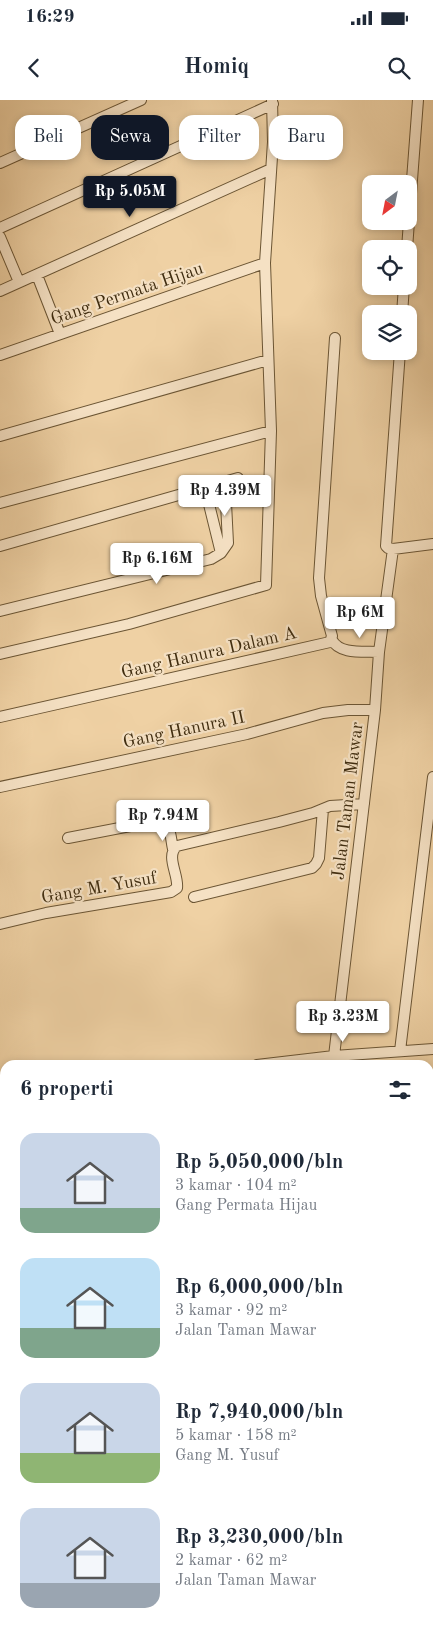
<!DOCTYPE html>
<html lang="id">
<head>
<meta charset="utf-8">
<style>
	body { margin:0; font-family:"Old Standard TT",serif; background:#f2f2f3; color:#1f2937; height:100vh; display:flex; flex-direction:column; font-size:19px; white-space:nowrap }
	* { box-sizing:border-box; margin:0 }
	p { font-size:16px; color:#747a83 }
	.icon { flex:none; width:28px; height:28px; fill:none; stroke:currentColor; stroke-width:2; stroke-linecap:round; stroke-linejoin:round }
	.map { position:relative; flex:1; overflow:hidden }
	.side { position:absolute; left:0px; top:960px; width:434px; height:570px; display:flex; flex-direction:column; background:#fff; border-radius:15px 15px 0 0; box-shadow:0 2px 8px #0003 }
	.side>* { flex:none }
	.banner { position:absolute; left:15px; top:15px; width:404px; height:45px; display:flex; gap:10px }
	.needle { width:32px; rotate:212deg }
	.buttons { position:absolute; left:362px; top:75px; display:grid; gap:10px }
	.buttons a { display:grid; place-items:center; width:55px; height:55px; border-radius:10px; background:#fff; box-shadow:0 2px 8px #0003; font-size:25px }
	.price { position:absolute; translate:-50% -42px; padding:0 11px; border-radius:5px; background:#fff; color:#222; font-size:16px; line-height:32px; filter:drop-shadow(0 1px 2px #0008) }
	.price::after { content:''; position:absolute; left:50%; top:30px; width:15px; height:11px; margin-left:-8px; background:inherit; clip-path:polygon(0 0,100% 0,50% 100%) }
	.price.selected { background:#111827; color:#fff }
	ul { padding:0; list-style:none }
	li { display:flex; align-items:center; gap:15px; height:125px; padding:0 20px }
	li span { display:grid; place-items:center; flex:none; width:140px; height:100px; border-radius:15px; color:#555 }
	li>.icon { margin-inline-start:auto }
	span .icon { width:60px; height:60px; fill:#fffc; stroke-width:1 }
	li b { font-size:21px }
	h2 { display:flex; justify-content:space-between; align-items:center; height:60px; padding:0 20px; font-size:21px }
	.pill { padding:0 18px; border-radius:15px; background:#fff; box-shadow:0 2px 8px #0003; font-size:18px; line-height:45px }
	.pill.selected { background:#111827; color:#fff }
	.status { display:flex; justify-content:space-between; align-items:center; height:35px; padding:0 25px; background:#fff; direction:ltr }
	.status svg { height:14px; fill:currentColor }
	header { display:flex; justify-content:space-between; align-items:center; height:65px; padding:0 20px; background:#fff; font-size:22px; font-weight:700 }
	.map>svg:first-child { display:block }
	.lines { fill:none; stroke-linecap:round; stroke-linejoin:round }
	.minor-casing { stroke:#6b5534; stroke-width:12 }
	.minor { stroke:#f5e1c4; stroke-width:10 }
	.labels { text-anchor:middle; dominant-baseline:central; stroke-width:4.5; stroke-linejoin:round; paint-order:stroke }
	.street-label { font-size:18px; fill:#3f2c0f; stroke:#f5e1c4 }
</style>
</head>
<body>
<div class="status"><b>16:29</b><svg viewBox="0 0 49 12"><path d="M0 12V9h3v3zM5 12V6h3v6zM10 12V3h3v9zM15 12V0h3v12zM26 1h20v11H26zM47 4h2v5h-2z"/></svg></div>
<header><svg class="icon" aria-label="back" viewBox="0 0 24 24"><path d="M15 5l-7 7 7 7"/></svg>Homiq<svg class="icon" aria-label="search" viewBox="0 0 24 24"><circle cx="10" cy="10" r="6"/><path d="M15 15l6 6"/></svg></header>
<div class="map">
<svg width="433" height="1530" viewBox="0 0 433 1530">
	<rect width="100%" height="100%" fill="#efd1a4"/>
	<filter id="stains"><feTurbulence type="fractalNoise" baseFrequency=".004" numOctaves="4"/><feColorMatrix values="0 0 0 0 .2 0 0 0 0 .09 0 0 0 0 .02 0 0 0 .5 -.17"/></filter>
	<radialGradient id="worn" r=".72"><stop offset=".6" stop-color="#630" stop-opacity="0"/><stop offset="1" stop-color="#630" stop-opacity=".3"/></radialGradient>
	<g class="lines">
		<defs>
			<path id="minor" d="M 0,63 L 141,0
				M 409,120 L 418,0
				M 0,128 L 273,4
				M 0,137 L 19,182
				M 407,149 L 409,121
				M 37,175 L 60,234
				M 0,191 L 271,69
				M 402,214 L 404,186
				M 400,251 L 386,446 L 388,448 L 393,449 L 433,444
				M 0,255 L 265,163
				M 0,336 L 268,260
				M 205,388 L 221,453
				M 0,403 L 271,331
				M 0,446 L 238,378
				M 0,511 L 211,459 L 221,453 L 228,443 L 225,383
				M 332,540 C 340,555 364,551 379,552
				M 0,554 L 129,524 L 266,485 L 271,331 L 265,163 L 273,42 L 272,0
				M 0,617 L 330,542 L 332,536 L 321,496 L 319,478 L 335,238
				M 0,687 L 247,634 L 323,613 L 348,610 L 375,610
				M 68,738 L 156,721 C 172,722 170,736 173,749
				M 194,797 L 312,768 L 316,764 L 319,758 L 323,709
				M 0,824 L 46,813 L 171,792 L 177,788 C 179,775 165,756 177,746 L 279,722 L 313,713 L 330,706 L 364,704
				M 400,951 L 433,677
				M 334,956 L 375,610 L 379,552 L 393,449
				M 257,965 L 334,956 L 433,949
				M 0,1002 L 5,1001
				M 0,1092 L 5,1091
				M 429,1095 L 433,1095
				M 429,1155 L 433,1154
				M 429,1268 L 433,1267
				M 0,1332 L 5,1323
				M 429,1337 L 433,1337
				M 0,1375 L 5,1374
				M 0,1429 L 5,1429
				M 4,1462 L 5,1477
				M 0,1523 L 5,1523"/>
		</defs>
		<use href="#minor" class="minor-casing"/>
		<use href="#minor" class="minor"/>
	</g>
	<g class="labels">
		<g class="street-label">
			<text transform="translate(127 194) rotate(-19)">Gang Permata Hijau</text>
			<text transform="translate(209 553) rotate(-13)">Gang Hanura Dalam A</text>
			<text transform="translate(184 630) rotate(-12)">Gang Hanura II</text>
			<text transform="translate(348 701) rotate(-83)">Jalan Taman Mawar</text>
			<text transform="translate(99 788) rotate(-10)">Gang M. Yusuf</text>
		</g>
	</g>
	<rect width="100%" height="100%" filter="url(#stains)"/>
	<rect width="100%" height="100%" fill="url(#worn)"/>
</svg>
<div class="buttons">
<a><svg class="needle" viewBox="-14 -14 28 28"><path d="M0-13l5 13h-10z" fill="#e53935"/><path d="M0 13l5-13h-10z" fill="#747a83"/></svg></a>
<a><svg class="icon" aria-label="locate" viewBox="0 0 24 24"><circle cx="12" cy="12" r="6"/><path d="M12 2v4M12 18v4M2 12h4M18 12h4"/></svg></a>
<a><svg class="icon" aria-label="layers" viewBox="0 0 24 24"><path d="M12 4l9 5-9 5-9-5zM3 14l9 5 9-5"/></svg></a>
</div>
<b class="price selected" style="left:130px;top:118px">Rp 5.05M</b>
<b class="price" style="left:225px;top:417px">Rp 4.39M</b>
<b class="price" style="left:157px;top:485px">Rp 6.16M</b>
<b class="price" style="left:360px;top:539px">Rp 6M</b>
<b class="price" style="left:163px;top:742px">Rp 7.94M</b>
<b class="price" style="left:343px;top:943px">Rp 3.23M</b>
<div class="banner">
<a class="pill">Beli</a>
<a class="pill selected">Sewa</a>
<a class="pill">Filter</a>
<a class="pill">Baru</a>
</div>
<section class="side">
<h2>6 properti<svg class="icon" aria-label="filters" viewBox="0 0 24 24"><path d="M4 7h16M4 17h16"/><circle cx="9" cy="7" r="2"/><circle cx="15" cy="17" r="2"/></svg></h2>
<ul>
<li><span style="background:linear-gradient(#c9d6e8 75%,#7fa58c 0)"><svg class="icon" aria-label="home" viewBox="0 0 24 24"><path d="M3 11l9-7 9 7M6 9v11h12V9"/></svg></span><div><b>Rp 5,050,000/bln</b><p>3 kamar · 104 m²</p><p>Gang Permata Hijau</p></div></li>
<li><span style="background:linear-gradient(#bfe0f5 70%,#7fa58c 0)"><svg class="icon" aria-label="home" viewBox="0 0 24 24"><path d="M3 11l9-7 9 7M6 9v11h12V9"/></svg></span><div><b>Rp 6,000,000/bln</b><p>3 kamar · 92 m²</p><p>Jalan Taman Mawar</p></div></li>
<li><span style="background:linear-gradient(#c9d6e8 70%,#8fb573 0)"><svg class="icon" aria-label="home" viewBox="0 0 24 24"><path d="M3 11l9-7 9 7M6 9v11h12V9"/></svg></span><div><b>Rp 7,940,000/bln</b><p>5 kamar · 158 m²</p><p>Gang M. Yusuf</p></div></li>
<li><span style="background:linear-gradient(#c9d6e8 75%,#9aa5b1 0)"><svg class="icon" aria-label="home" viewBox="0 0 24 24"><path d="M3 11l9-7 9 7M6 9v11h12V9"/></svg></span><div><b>Rp 3,230,000/bln</b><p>2 kamar · 62 m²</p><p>Jalan Taman Mawar</p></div></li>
</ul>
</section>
</div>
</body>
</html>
